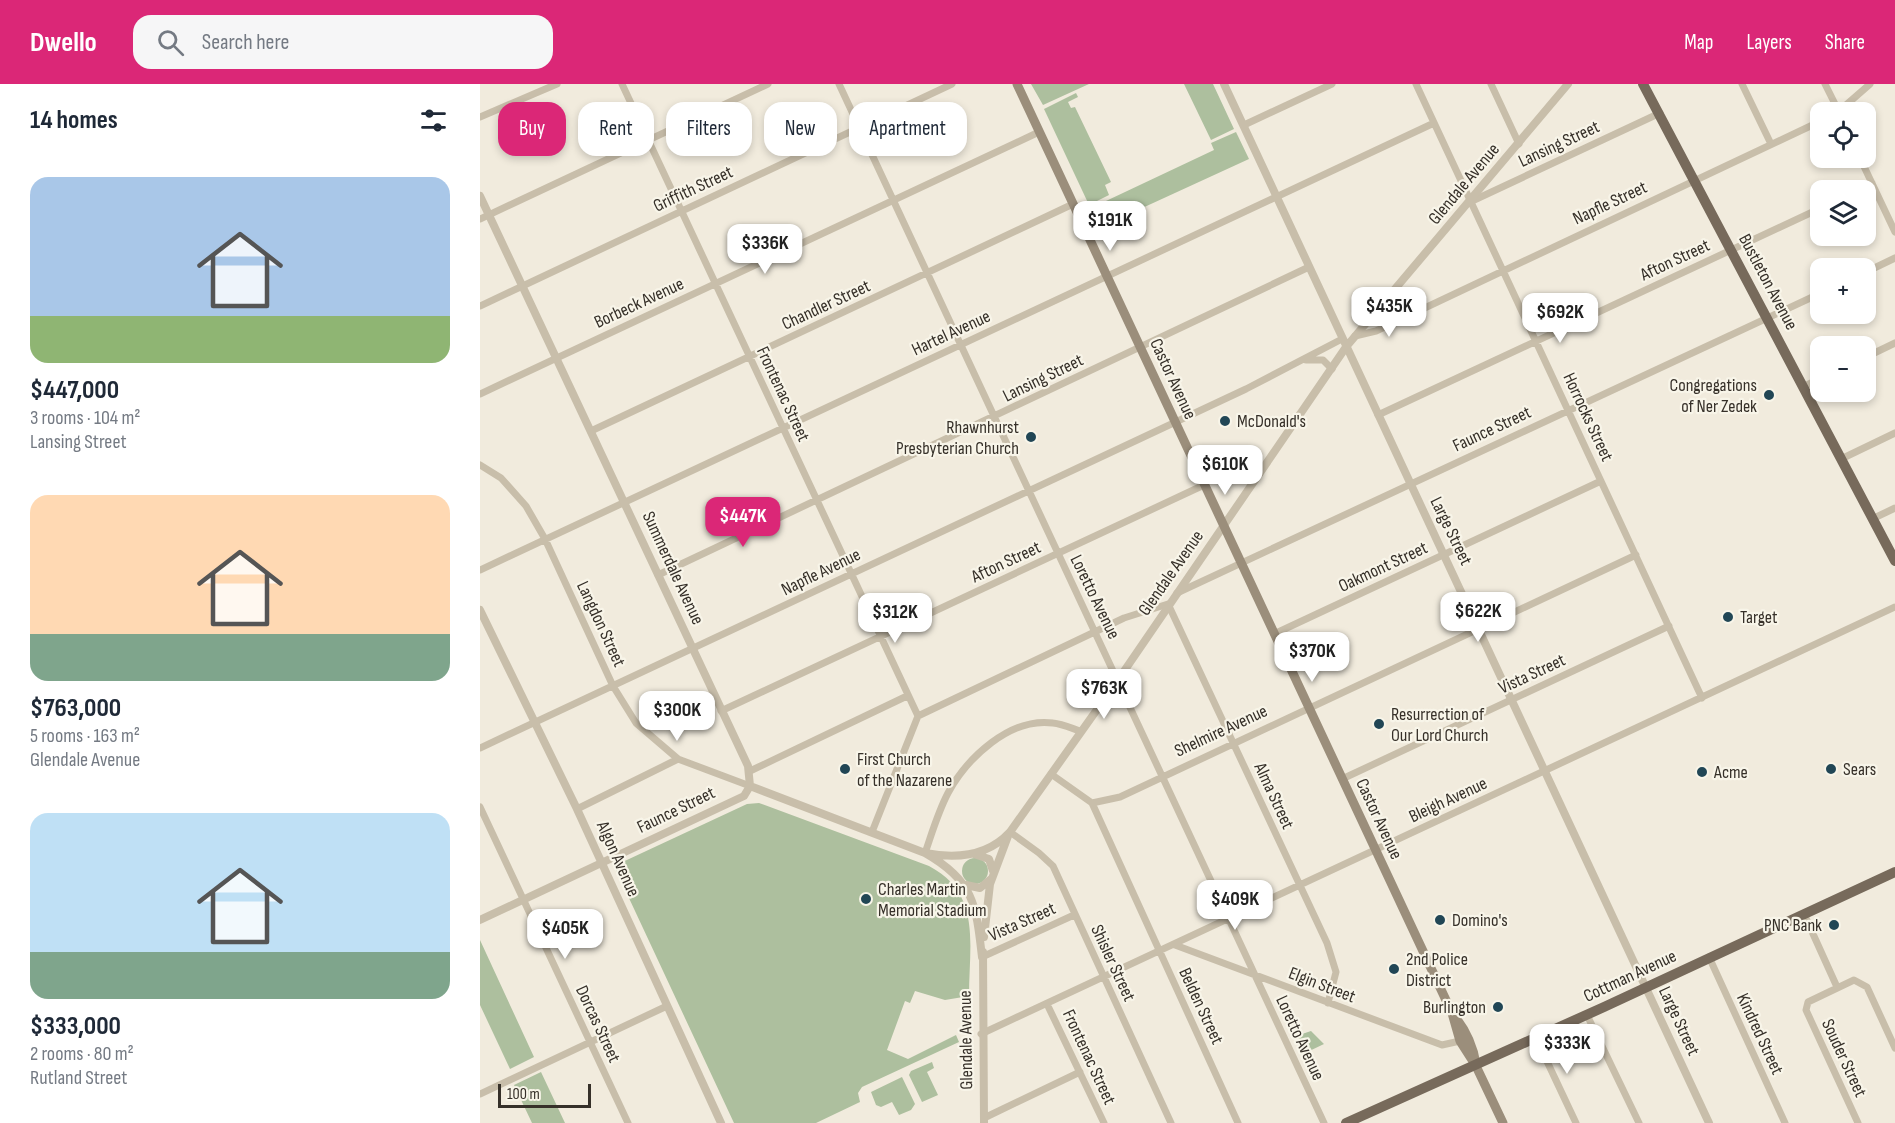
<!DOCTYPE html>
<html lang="en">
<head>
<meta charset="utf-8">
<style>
	body { margin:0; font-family:"Sofia Sans Condensed",sans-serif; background:#f6f6f7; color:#1f2937; height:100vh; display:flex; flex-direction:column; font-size:22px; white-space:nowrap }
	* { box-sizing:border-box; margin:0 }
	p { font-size:20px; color:#747a83 }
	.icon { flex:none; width:33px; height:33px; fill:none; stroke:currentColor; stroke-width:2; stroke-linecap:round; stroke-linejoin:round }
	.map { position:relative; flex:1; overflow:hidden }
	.panel { display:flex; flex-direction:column; background:#fff; width:480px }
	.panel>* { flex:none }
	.hud { position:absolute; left:18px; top:18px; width:570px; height:54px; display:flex; gap:12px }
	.tools { position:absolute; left:1330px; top:18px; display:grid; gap:12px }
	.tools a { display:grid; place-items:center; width:66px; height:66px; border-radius:12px; background:#fff; box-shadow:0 3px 9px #0003; font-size:30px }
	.scale { position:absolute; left:18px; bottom:15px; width:93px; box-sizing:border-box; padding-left:6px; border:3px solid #363029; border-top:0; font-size:16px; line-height:21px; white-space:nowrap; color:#363029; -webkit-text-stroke:4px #f8f5e9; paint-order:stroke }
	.price { position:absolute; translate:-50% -51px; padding:0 14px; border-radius:12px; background:#fff; color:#222; font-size:20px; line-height:39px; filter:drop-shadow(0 2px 3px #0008) }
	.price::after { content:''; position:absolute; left:50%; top:36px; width:18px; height:14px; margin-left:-9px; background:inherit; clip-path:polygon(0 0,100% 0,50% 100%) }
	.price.on { background:#db2777; color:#fff }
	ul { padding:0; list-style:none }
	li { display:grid; align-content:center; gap:12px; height:318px; padding:0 30px }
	li span { display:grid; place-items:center; height:186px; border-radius:18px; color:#555 }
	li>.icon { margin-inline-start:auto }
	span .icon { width:108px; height:108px; fill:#fffc; stroke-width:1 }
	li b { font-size:26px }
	h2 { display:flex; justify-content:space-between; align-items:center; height:72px; padding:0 30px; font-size:26px }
	.tag { padding:0 21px; border-radius:18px; background:#fff; box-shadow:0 3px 9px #0003; font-size:21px; line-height:54px }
	.tag.on { background:#db2777; color:#fff }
	header { display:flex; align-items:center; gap:36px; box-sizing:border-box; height:84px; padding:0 30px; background:#db2777; color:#fff }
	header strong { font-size:28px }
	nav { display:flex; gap:33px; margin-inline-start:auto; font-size:21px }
	.search { width:420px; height:54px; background:#f6f6f7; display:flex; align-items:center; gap:15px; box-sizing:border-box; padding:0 21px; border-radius:18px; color:#747a83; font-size:22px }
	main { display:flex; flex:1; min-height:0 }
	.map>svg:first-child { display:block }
	.green { fill:#adbf9e }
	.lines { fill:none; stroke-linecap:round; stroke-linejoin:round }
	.minor { stroke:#c8beaa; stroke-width:7 }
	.tertiary { stroke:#c8beaa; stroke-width:8 }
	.secondary { stroke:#9b8e7b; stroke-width:9 }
	.primary { stroke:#776a5b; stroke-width:10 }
	.poi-dot { fill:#214655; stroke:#f8f5e9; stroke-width:2 }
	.labels { text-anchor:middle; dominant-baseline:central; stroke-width:4.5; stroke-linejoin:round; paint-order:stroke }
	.street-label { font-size:18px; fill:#363029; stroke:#f8f5e9 }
	.poi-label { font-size:18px; fill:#363029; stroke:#f8f5e9; text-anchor:start }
</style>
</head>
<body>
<header>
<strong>Dwello</strong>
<div class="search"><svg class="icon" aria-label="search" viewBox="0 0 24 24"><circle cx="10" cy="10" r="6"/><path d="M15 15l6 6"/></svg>Search here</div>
<nav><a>Map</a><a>Layers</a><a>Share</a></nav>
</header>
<main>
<section class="panel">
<h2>14 homes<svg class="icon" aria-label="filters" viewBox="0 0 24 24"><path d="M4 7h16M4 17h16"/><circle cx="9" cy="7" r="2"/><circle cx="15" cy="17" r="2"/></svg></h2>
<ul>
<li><span style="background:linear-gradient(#a9c7e8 75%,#8fb573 0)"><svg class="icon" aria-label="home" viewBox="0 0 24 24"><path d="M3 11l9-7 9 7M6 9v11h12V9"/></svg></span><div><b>$447,000</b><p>3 rooms · 104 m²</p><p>Lansing Street</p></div></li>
<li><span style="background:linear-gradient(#ffd9b3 75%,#7fa58c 0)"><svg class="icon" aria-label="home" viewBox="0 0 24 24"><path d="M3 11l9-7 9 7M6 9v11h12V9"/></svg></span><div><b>$763,000</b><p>5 rooms · 163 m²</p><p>Glendale Avenue</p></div></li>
<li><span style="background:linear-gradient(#bfe0f5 75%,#7fa58c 0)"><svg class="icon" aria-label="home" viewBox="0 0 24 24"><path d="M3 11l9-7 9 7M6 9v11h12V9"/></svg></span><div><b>$333,000</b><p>2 rooms · 80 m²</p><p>Rutland Street</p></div></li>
</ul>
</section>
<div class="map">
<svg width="1415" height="1039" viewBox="0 0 1415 1039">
	<rect width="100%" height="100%" fill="#f1ebdd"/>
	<path class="green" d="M 551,0 L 609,0 L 563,21 Z
		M 704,0 L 733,0 L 754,45 L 731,56 Z
		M 596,9 L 598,13 L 588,18 L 591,24 L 595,23 L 631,98 L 625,101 L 629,111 L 609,121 L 564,25 Z
		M 756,48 L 769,75 L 647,131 L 650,138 L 622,151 L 609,125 L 734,66 L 731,59 Z
		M 279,719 L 449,782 C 502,810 489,860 489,912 L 465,916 L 435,907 L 430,919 L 425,917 L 407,966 L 428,975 L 476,951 L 479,958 L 382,1003 L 378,1009 L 380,1018 L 336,1039 L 254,1039 L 134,782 L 267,720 Z
		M482 787a13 13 0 1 1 26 0a13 13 0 1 1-26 0Z
		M 0,856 L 54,973 L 30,985 L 0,921 Z
		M 831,947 L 844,960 L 823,970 L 816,952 Z
		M 452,978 L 454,984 L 447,988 L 458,1011 L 442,1018 L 429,991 L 431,987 Z
		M 61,988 L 85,1039 L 52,1039 L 34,1001 Z
		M 422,993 L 435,1020 L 431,1026 L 419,1031 L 412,1018 L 401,1023 L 396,1021 L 391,1008 Z"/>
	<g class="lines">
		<path class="minor" d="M 142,0 L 438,632
			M 359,0 L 844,1039
			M 936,0 L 1222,614
			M 1011,0 L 1039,60
			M 1262,0 L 1291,60
			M 1345,0 L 1359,28
			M 1358,28 L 1390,0
			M 0,33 L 77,0
			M 764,41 L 852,0
			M 1380,74 L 1415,148
			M 1377,106 L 1392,99
			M 990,118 L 1180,29
			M 0,135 L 288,0
			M 1386,188 L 1415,174
			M 0,222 L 472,0
			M 900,223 L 910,228 L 930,229
			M 875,252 L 896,247 L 1341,37
			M 1386,273 L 1415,259
			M 826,276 L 843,276 L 852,285
			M 1325,302 L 1341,294
			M 0,310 L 559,48
			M 898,331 L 1341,124
			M 111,347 L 593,120
			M 1361,375 L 1415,349
			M 0,381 L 21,394 L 46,422 L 65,455 L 133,602 L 156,639 L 198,675 L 270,702
			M 1392,435 L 1415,424
			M 0,486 L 954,39
			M 178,491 L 829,183
			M 697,509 L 1341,209
			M 794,550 L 1121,397
			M 241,627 L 724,401
			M 438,632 L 644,534 L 688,520 L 847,859 L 856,888 L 848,919
			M 0,664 L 766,305 L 862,255
			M 270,687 L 427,612
			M 571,690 L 612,719 L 640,713 L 1156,471
			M 862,695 L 1189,542
			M 612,719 L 758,1039
			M 0,723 L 148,1039
			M 97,725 L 198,675
			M 392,748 L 438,632
			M 530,748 L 559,769 L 573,782 L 691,1039
			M 445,769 C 452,749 458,728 468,709 C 487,674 530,633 573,639 C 582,640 591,644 600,647
			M 1324,830 L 1357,903
			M 695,861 L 962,961 L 980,957
			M 502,873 L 594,831
			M 1229,873 L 1305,1039
			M 567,920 L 624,1039
			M 1107,931 L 1159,1039
			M 501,950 L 1415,523
			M 1056,954 L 1096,1039
			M 0,1010 L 187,922
			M 504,1034 L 600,988
			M 1378,1039 L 1326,926 L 1328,918 L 1374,896 L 1387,903 L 1415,964"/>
		<path class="tertiary" d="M 744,0 L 1229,1039
			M 0,112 L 268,682 L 270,702
			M 0,526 L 97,725 L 241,1039
			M 270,702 L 445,769 C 494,797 496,820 502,873
			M 445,769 C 476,775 507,773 530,748 L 638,596 L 866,263 L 1088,0
			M 494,770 L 509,775 L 513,787
			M 486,801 L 500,804 L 511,795
			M 0,836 L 264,712 L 270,702
			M 504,853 L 510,800 L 528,752
			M 503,868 L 504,1039"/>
		<path class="secondary" d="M 537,0 L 972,929 L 980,957 L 996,982 L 1023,1039
			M 972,929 C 985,944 993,961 996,980"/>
		<path class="primary" d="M 1163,0 L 1415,477
			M 866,1039 L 1124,923 L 1415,788"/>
	</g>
	<g class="poi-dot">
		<circle cx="1289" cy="311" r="6"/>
		<circle cx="745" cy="337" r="6"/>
		<circle cx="551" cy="353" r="6"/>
		<circle cx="1248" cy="533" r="6"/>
		<circle cx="899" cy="640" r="6"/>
		<circle cx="365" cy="685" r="6"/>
		<circle cx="1351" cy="685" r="6"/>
		<circle cx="1222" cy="688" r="6"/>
		<circle cx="386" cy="815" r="6"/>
		<circle cx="960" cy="836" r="6"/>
		<circle cx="1354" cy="841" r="6"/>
		<circle cx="914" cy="885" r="6"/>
		<circle cx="1018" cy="923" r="6"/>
	</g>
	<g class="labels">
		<g class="street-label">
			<text transform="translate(1079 60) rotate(-25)">Lansing Street</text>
			<text transform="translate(984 100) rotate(-50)">Glendale Avenue</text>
			<text transform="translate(213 105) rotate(-25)">Griffith Street</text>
			<text transform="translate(1130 119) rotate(-25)">Napfle Street</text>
			<text transform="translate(1195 176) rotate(-25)">Afton Street</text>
			<text transform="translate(1288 198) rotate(62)">Bustleton Avenue</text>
			<text transform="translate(159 219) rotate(-25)">Borbeck Avenue</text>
			<text transform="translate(346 221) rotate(-25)">Chandler Street</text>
			<text transform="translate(471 249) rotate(-25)">Hartel Avenue</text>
			<text transform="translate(563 294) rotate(-26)">Lansing Street</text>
			<text transform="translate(693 295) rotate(65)">Castor Avenue</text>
			<text transform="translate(303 310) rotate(65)">Frontenac Street</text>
			<text transform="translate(1108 333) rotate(65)">Horrocks Street</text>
			<text transform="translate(1012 345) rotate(-25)">Faunce Street</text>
			<text transform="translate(971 447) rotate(64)">Large Street</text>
			<text transform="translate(526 478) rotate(-25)">Afton Street</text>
			<text transform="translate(903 483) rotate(-25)">Oakmont Street</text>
			<text transform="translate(193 484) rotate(65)">Summerdale Avenue</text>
			<text transform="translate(341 488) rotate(-26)">Napfle Avenue</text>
			<text transform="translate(691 489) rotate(-55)">Glendale Avenue</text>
			<text transform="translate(615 513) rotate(64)">Loretto Avenue</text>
			<text transform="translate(121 540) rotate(65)">Langdon Street</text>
			<text transform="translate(1052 590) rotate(-25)">Vista Street</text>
			<text transform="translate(741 647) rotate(-25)">Shelmire Avenue</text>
			<text transform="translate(794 712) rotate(65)">Alma Street</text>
			<text transform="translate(968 716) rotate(-25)">Bleigh Avenue</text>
			<text transform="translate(196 726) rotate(-26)">Faunce Street</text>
			<text transform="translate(899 735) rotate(65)">Castor Avenue</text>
			<text transform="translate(138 775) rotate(66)">Algon Avenue</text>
			<text transform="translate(542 838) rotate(-24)">Vista Street</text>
			<text transform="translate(633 879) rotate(65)">Shisler Street</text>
			<text transform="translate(1150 892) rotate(-25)">Cottman Avenue</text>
			<text transform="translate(842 901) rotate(21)">Elgin Street</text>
			<text transform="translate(721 922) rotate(65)">Belden Street</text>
			<text transform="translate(1199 937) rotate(65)">Large Street</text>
			<text transform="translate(118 940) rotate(65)">Dorcas Street</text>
			<text transform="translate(1280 950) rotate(65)">Kindred Street</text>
			<text transform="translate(820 954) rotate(65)">Loretto Avenue</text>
			<text transform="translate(486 956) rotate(-91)">Glendale Avenue</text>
			<text transform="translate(609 973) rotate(65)">Frontenac Street</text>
			<text transform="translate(1364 974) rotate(65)">Souder Street</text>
		</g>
		<g class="poi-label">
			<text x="1277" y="301" text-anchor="end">Congregations<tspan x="1277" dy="21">of Ner Zedek</tspan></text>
			<text x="757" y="337">McDonald's</text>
			<text x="539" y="343" text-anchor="end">Rhawnhurst<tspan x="539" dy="21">Presbyterian Church</tspan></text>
			<text x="1260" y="533">Target</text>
			<text x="911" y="630">Resurrection of<tspan x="911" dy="21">Our Lord Church</tspan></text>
			<text x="377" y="675">First Church<tspan x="377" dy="21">of the Nazarene</tspan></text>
			<text x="1363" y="685">Sears</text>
			<text x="1234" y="688">Acme</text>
			<text x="398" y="805">Charles Martin<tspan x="398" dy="21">Memorial Stadium</tspan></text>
			<text x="972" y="836">Domino's</text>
			<text x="1342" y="841" text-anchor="end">PNC Bank</text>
			<text x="926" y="875">2nd Police<tspan x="926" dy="21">District</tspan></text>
			<text x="1006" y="923" text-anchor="end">Burlington</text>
		</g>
	</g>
</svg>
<div class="tools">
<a><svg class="icon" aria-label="locate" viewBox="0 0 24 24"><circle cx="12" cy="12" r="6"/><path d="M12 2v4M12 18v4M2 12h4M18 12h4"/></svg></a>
<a><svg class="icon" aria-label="layers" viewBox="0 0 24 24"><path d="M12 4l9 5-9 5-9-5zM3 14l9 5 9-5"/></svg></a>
<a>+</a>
<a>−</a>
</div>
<div class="scale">100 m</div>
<b class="price" style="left:630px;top:168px">$191K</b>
<b class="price" style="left:285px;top:191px">$336K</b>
<b class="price" style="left:909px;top:254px">$435K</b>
<b class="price" style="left:1080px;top:260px">$692K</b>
<b class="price" style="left:745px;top:412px">$610K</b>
<b class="price on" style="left:263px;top:464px">$447K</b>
<b class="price" style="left:998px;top:559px">$622K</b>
<b class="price" style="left:415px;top:560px">$312K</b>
<b class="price" style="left:832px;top:599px">$370K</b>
<b class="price" style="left:624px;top:636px">$763K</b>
<b class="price" style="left:197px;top:658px">$300K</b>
<b class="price" style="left:755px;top:847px">$409K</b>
<b class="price" style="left:85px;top:876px">$405K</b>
<b class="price" style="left:1087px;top:991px">$333K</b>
<div class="hud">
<a class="tag on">Buy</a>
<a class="tag">Rent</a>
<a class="tag">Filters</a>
<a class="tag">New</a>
<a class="tag">Apartment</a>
</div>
</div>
</main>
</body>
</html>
